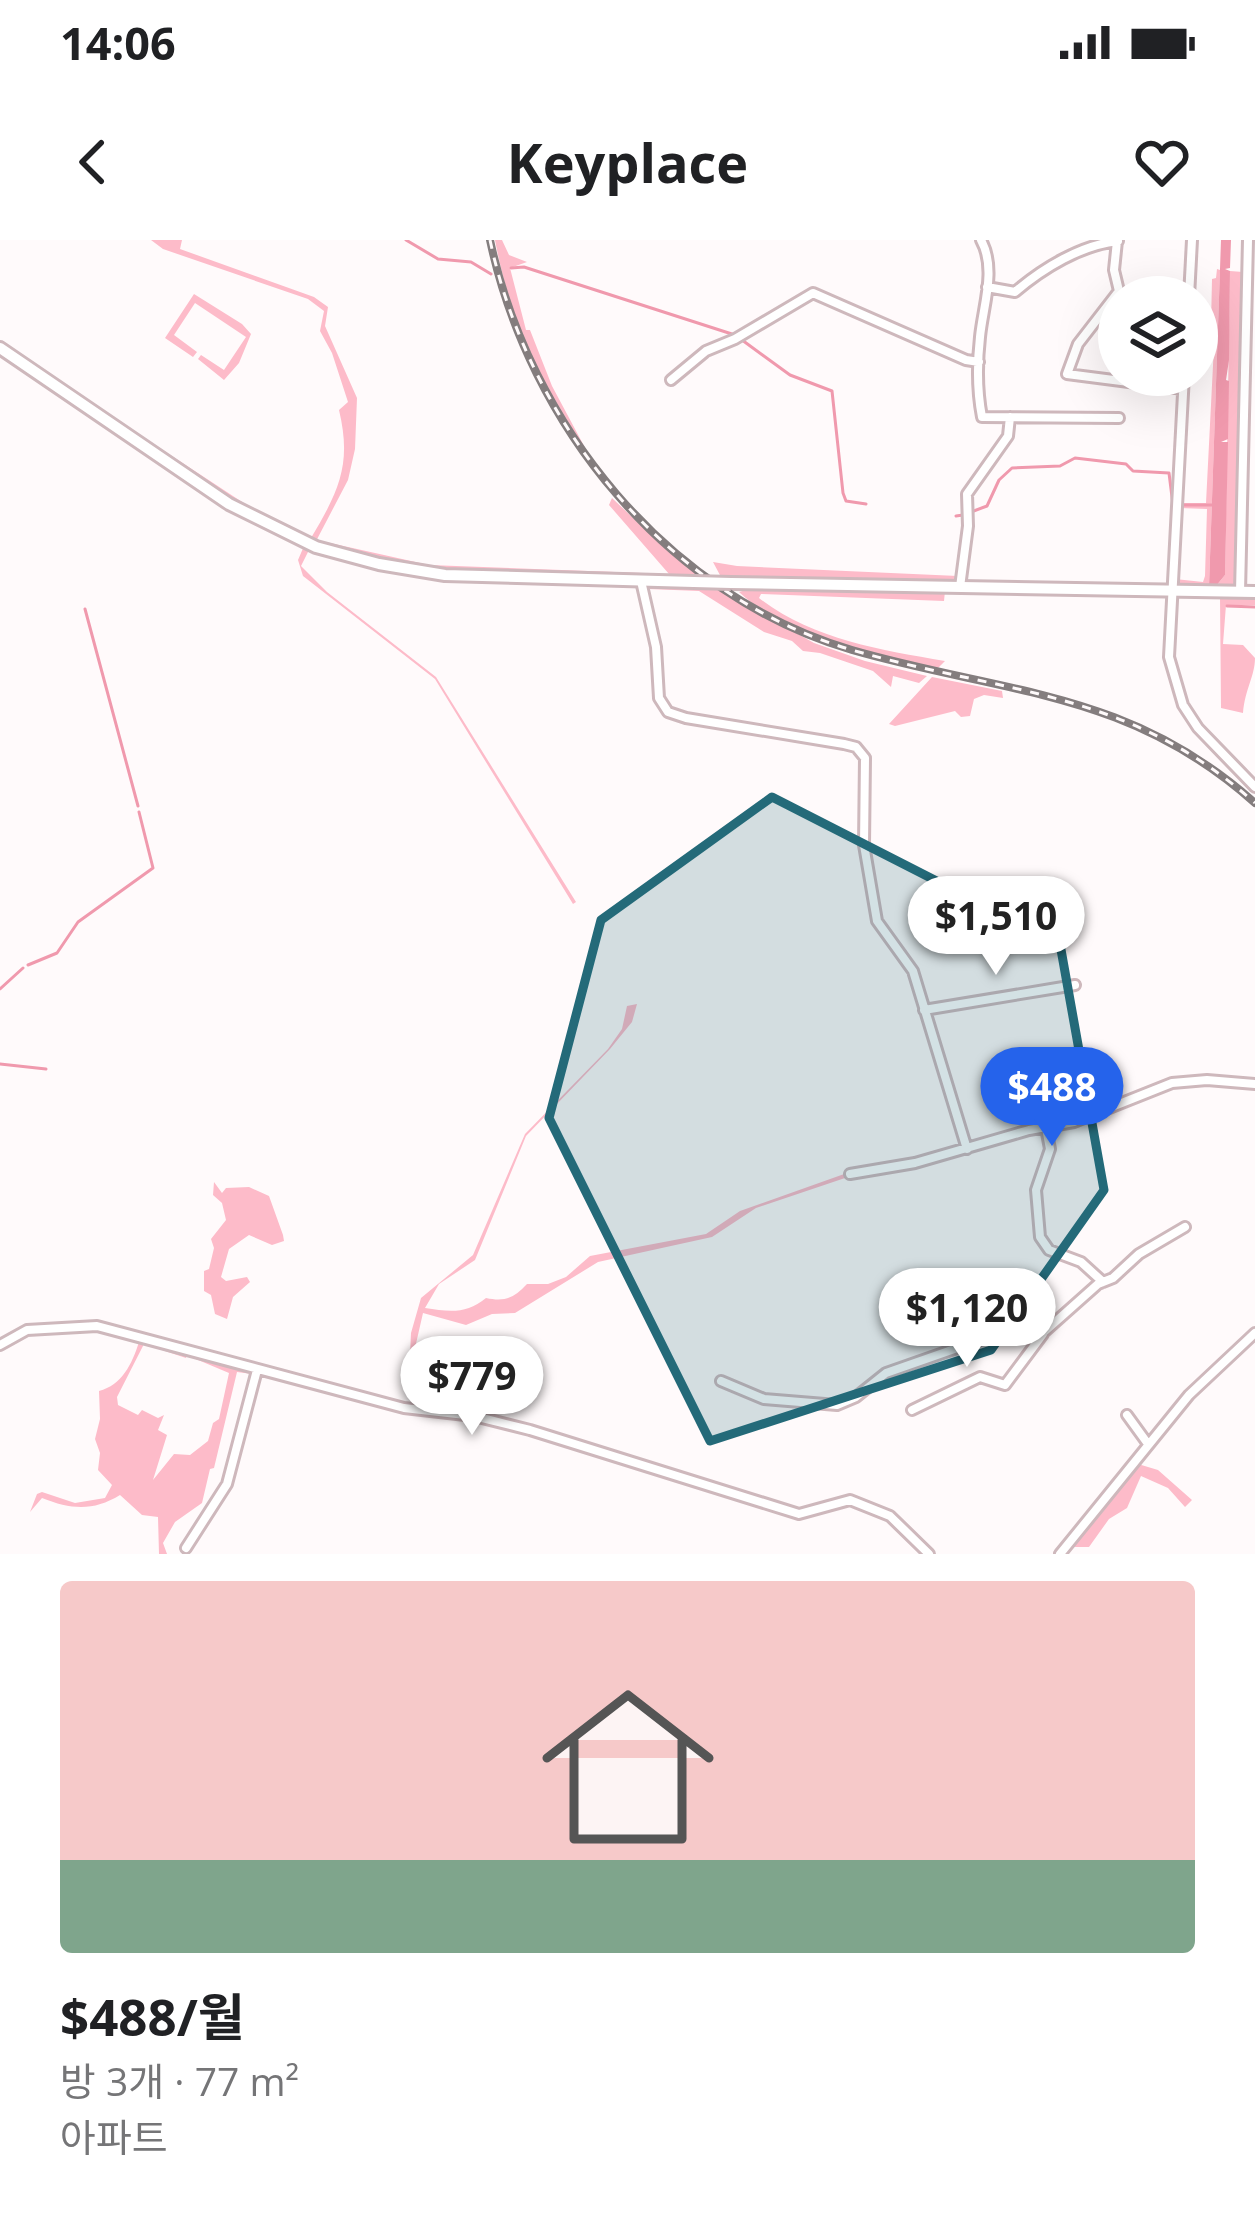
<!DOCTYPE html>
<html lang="ko">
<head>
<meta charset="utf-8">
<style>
	body { margin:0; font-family:"Open Sans","Noto Sans KR",sans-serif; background:#f6f6f6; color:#202124; height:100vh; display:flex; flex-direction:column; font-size:45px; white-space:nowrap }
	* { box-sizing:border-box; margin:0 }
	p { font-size:39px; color:#757577 }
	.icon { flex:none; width:66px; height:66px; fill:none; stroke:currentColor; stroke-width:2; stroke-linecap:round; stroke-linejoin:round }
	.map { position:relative; height:1314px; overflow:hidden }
	.sheet { display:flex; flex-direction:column; background:#fff; flex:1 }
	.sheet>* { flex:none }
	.controls { position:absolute; left:1098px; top:36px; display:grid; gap:24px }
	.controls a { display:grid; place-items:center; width:120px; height:120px; border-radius:50%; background:#fff; box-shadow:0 12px 48px #0002; font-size:60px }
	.price { position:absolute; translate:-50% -102px; padding:0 27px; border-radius:42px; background:#fff; color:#222; font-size:39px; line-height:78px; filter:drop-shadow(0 3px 6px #0008) }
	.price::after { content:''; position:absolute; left:50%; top:72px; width:36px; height:27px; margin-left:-18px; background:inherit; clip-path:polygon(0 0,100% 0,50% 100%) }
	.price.selected { background:#2563eb; color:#fff }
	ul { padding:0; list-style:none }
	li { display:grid; align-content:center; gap:24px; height:636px; padding:0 60px }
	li+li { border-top:3px solid #e0e0e0 }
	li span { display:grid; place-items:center; height:372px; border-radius:12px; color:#555 }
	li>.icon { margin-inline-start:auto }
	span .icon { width:216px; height:216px; fill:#fffc; stroke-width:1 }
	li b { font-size:51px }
	.status { display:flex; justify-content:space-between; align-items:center; height:84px; padding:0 60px; background:#fff; direction:ltr }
	.status svg { height:33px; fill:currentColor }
	header { display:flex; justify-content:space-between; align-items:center; height:156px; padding:0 60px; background:#fff; font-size:54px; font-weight:700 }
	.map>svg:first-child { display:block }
	.green { fill:#fdbbc9 }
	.water { fill:#f099ad }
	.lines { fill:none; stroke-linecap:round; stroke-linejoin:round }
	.stream { stroke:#f099ad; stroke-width:3 }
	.street-casing { stroke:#ceb8bc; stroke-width:14 }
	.secondary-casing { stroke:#ceb8bc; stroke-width:16 }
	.street { stroke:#fff; stroke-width:8 }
	.secondary { stroke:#fff; stroke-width:10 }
	.rail-casing { stroke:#847d7e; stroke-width:8 }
	.rail { stroke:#fffafb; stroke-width:3; stroke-dasharray:9; stroke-linecap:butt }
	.secondary-bridge-casing { stroke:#ceb8bc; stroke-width:16; stroke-linecap:butt }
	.secondary-bridge { stroke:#fff; stroke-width:10 }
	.marked { fill:#246a79; fill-opacity:0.2; stroke:#246a79; stroke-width:9; stroke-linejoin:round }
</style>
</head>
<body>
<div class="status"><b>14:06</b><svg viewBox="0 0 49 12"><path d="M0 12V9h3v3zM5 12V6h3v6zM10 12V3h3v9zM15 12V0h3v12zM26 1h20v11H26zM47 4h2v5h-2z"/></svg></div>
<header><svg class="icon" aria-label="back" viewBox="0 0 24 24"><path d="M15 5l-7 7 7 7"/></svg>Keyplace<svg class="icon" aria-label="heart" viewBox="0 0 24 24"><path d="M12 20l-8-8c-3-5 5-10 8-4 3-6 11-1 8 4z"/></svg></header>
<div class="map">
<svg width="1255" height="1314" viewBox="0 0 1255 1314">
	<rect width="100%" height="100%" fill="#fffafb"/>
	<path class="green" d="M 151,0 L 182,0 L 180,9 L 314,57 L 328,67 L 325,86 L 357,158 L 355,209 L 348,240 L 314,305 L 238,266 L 147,204 L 146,199 L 265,277 L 311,298 C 339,251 352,224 339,170 L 348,162 L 332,113 L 320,91 L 324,71 L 308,59 L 163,9 Z
		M 495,0 L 502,0 L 509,15 L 527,22 L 510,28 L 526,90 L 530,90 L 552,146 L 591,219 C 542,155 510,80 495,0 Z
		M 1217,29 L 1220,30 L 1209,346 L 1175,348 L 1175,339 L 1203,342 L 1205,336 L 1207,269 L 1179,268 L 1180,263 L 1206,263 L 1215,86 L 1211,85 L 1212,39 L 1216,38 Z
		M 1230,31 L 1243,32 L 1235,341 L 1233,345 L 1216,346 L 1225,335 Z
		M 194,54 L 242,84 L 251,94 L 239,123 L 224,140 L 198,119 L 201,115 L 224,130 L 246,97 L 195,63 L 174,95 L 197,112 L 193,117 L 165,98 Z
		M 612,258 L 669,312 L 702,336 L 459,333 L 381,321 L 318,304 L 321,301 L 429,325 L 669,334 L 609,265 Z
		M 304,306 L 373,326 L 631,346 C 521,345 415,346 309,310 L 301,326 L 327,352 L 436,437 L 576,662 L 573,664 L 435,439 L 303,336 L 298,320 Z
		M 713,322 L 737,326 L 958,336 L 957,344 L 721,337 Z
		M 653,345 L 716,348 L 814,403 L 865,421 L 927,436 L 919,443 L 893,436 L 891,447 L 873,431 L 820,413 L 803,411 L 792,401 L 764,392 L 699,351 L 649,349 Z
		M 753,348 L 945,351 L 944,361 L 761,354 L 759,358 C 812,399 880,410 945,421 L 936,430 C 877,416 783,395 739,352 Z
		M 1220,357 L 1255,358 L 1255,365 L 1226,365 L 1223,404 L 1243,405 L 1255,418 C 1255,436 1245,449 1243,473 L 1221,468 Z
		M 932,437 L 1002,451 L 1003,458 L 984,455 L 974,459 L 970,476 L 961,477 L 955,471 L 895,486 L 889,484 Z
		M 637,764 L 632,782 L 610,809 L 526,896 L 475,1020 L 439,1044 L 425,1068 C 450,1072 467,1074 486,1058 C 505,1062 514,1058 527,1044 L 548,1044 L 566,1037 L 590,1016 L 706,994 L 740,971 L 847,933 L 848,937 L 756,968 L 712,997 L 598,1022 L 515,1073 L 492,1074 L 466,1085 L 423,1073 L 415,1108 L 423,1124 L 409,1137 L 411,1093 L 421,1058 L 473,1015 L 525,894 L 608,809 L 622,789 L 627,766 Z
		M 214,942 L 222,953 L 226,948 L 249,947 L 269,956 L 283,995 L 284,1001 L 272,1005 L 249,995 L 229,1009 L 221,1037 L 226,1041 L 247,1037 L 250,1042 L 233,1057 L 227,1079 L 215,1074 L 211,1055 L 204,1051 L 204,1031 L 209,1029 L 214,1008 L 211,999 L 226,980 L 222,963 L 213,955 Z
		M 86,1086 L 187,1113 L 186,1118 L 144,1104 L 117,1157 L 118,1165 L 138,1175 L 142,1170 L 158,1178 L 164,1175 L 158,1190 L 167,1195 L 153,1240 L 174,1214 L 190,1215 L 208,1201 L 213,1183 L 219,1179 L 229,1133 L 191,1117 L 192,1114 L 253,1130 L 252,1134 L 237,1132 L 214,1228 L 210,1229 L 202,1263 L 175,1282 L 163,1303 L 167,1314 L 159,1314 L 158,1277 L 142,1275 L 120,1255 C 94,1271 72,1270 42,1258 L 30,1272 L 37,1254 L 42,1252 L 75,1263 L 105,1258 L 112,1245 L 98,1230 L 100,1213 L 95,1199 L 100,1179 L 99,1151 C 122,1145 132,1124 139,1102 Z
		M 1138,1224 L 1158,1230 L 1192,1260 L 1185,1267 L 1168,1248 L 1141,1236 L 1127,1268 L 1109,1279 L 1089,1307 L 1071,1307 Z"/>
	<path class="water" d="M 1221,0 L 1231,0 L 1230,28 L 1225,29 L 1230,31 L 1229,120 L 1226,140 L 1229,141 L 1228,199 L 1221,202 L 1228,202 L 1225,335 L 1216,346 L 1209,346 Z"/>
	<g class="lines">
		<path class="stream" d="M 406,0 L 438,19 L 471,22 L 491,34
			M 511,28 L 524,27 L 735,95
			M 742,100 L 790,135 L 832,151 L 843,253 L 846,261 L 866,264
			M 1182,265 L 1214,265
			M 971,272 L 987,266 L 999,240 L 1012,228 L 1060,226 L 1075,218 L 1126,224 L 1133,231 L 1169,233 L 1173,265
			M 956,276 L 963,275
			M 1227,366 L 1255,367
			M 85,369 L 138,566
			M 28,725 L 57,713 L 78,682 L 153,628 L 139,572
			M 0,749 L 23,728
			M 0,824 L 46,829"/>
		<defs>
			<path id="street" d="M 981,0 C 997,29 983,66 980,97 C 977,124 977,151 982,177 L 1119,178
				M 1117,1 L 1114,30 L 1119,51 L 1078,104 L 1067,134 L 1183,149
				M 987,47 L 1015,52 C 1043,28 1081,5 1118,1
				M 1189,57 L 1192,0
				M 1184,135 L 1169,417 L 1183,465 L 1198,488 L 1255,547
				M 671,140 L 706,111 L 735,99 L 813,53 L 966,120 L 979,122
				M 641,341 L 656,407 L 659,458 L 668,472 L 686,478 L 844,504 L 856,507 L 865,518 L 864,605 L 877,681 L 913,731 L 967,909
				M 960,347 L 968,286 L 967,254 L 1008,196 L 1010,177
				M 1240,352 L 1248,0
				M 924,770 L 1075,745
				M 1046,888 L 1050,909 L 1036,950 L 1040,997 L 1049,1010 L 1081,1022 L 1103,1042
				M 850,934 L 915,923 L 1029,890 L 1074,882 L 1172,843 L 1207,840 L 1255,844
				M 0,1105 L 27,1090 L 97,1086 L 404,1168 L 474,1176 L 530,1190 L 799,1274 L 850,1260 L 890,1276 L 929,1314
				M 721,1141 L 764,1159 L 837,1165 L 856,1157 L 886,1133 L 983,1099 L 1044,1092 L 1098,1044 L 1113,1038 L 1139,1014 L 1185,987
				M 912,1170 L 980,1137 L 1005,1145 L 1043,1094
				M 1127,1175 L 1148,1204
				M 186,1308 L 227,1244 L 257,1130
				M 1060,1314 L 1189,1155 L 1255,1093"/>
			<path id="secondary" d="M 0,108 L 229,264 L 316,307 L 379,324 L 445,335 L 694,342
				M 731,343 L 1255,352"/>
		</defs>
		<use href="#street" class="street-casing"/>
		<use href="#secondary" class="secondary-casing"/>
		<use href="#street" class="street"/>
		<use href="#secondary" class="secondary"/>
		<defs>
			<path id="rail" d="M 490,0 C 529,184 667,356 852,410 C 1005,454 1129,450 1255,563"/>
		</defs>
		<use href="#rail" class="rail-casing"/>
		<use href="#rail" class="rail"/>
		<defs>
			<path id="secondary-bridge" d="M 694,342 L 731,343"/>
		</defs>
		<use href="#secondary-bridge" class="secondary-bridge-casing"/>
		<use href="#secondary-bridge" class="secondary-bridge"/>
	</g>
	<path class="marked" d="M 772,557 L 1060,704 L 1104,950 L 991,1110 L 710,1201 L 549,878 L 601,680 Z"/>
</svg>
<div class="controls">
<a><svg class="icon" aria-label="layers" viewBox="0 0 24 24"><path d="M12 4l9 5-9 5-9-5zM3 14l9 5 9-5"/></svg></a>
</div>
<b class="price" style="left:996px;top:738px">$1,510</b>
<b class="price selected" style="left:1052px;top:909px">$488</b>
<b class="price" style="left:967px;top:1130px">$1,120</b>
<b class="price" style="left:472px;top:1198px">$779</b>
</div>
<section class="sheet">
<ul>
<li><span style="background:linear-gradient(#f6c9c9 75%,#7fa58c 0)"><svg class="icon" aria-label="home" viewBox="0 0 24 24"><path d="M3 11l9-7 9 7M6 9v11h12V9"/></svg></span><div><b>$488/월</b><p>방 3개 · 77 m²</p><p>아파트</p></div></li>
</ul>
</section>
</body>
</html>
